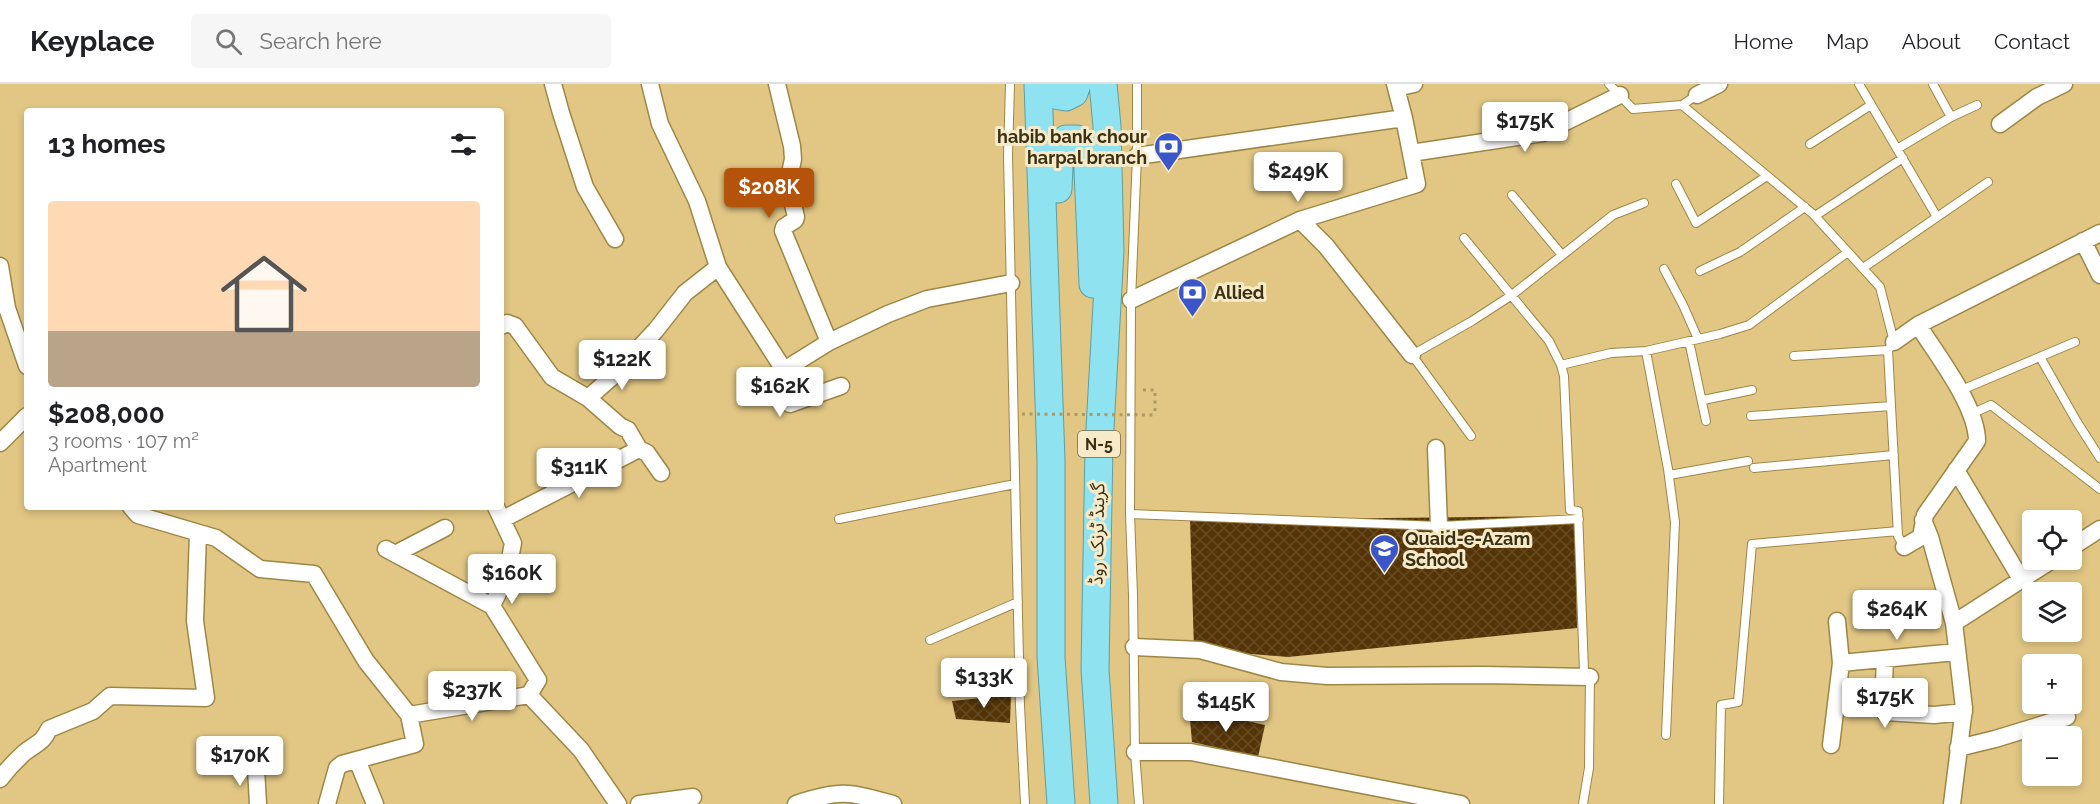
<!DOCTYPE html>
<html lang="en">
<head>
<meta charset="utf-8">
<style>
	body { margin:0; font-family:Raleway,"Noto Sans Arabic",sans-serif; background:#f6f6f6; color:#202124; height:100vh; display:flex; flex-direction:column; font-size:22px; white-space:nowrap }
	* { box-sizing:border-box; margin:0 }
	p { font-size:20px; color:#757577 }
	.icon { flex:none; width:33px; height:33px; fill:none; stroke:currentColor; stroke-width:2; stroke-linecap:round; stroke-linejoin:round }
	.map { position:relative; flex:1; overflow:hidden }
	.drawer { position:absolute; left:24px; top:24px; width:480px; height:402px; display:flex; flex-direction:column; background:#fff; border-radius:6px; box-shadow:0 3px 9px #0003 }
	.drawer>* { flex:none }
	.fabs { position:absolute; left:2022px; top:426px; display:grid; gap:12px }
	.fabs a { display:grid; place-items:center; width:60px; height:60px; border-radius:6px; background:#fff; box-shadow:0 3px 9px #0003; font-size:30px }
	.price { position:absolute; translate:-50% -51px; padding:0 14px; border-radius:6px; background:#fff; color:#222; font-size:20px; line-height:39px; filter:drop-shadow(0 2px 3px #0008) }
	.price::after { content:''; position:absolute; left:50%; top:36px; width:18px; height:14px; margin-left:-9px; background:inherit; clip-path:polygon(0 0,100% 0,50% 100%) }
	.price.selected { background:#b45309; color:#fff }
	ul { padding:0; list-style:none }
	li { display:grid; align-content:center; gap:12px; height:318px; padding:0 24px }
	li span { display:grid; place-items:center; height:186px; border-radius:6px; color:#555 }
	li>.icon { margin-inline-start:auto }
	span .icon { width:108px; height:108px; fill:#fffc; stroke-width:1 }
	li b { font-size:26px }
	h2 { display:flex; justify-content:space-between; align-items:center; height:72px; padding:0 24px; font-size:26px }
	header { display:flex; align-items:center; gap:36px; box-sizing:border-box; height:84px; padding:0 30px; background:#fff; border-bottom:2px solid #e0e0e0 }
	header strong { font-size:28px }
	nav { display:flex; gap:33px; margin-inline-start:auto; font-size:21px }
	.search { width:420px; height:54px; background:#f6f6f6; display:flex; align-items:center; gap:15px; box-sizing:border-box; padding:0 21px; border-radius:6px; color:#757577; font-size:22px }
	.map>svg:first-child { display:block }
	.building { fill:url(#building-cross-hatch) }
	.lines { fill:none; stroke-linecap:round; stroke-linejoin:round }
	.service-casing { stroke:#9f8644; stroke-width:10 }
	.minor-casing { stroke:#9f8644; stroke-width:19 }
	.trunk-casing { stroke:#5f9ea0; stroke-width:29 }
	.path { stroke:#ae9962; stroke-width:3; stroke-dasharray:3 4.5; stroke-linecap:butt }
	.service { stroke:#fff; stroke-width:8 }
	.minor { stroke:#fff; stroke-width:16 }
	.trunk { stroke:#8fe2ef; stroke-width:27 }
	.path-bridge { stroke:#ae9962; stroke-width:3; stroke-dasharray:3 4.5; stroke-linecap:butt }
	.labels { text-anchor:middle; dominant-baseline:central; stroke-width:6; stroke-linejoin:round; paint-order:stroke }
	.shield { fill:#f7eac9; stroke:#73684a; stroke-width:1.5 }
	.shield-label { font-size:16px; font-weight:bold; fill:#3a3014 }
	.poi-label { font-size:18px; font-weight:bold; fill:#3a3014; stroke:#f7eac9; text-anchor:start }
	.street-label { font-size:18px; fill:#3a3014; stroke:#f7eac9 }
</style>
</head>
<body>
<header>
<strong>Keyplace</strong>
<div class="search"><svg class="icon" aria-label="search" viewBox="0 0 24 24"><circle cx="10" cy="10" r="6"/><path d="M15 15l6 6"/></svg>Search here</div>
<nav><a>Home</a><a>Map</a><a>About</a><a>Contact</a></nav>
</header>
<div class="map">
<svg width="2100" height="720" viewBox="0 0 2100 720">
	<defs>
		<pattern id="building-cross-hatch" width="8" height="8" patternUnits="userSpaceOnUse" patternTransform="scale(1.5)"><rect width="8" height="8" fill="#553508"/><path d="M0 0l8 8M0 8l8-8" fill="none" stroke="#664a22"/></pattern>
	</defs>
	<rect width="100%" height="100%" fill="#e2c784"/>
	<path class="building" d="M 1575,432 L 1577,544 L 1288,573 L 1194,565 L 1190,436 Z
		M 1011,611 L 1010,639 L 956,635 L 952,617 Z
		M 1189,624 L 1265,641 L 1258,673 L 1192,658 Z"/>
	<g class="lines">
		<defs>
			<path id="service" d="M 1010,0 L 1008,72 L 1020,622 L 1025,720
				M 1137,0 L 1137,72 L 1131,216 L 1130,430 L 1133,511 L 1135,668 L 1139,720
				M 1609,0 L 1633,25 L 1682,21 L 1697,11
				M 1859,0 L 1937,133
				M 1933,0 L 1951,33
				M 1682,21 L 1813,130 L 1880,203 L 1894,258 L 1888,266 L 1898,452 L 1904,463
				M 1810,60 L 1871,21
				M 1897,65 L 1951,33 L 1977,21
				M 1676,100 L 1696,139 L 1767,92
				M 1512,111 L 1562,171
				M 1815,132 L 1903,74
				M 1464,154 L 1549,257 L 1561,281 L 1564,292 L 1570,426 L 1578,427 L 1584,587 L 1590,589 L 1589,684 L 1583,720
				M 1863,184 L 1988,98
				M 1664,185 L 1683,221 L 1698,255
				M 1700,187 L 1740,168 L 1805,123
				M 1689,257 L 1706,337
				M 1646,267 L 1668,385 L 1675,438 L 1666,651
				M 1794,272 L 1888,266
				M 2040,273 L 2077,338 L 2100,374
				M 1561,281 L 1611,269 L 1646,267 L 1720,250 L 1749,241 L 1848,168
				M 1959,307 L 2075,258
				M 1703,316 L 1752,306
				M 1971,330 L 1991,321 L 2100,405
				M 1751,332 L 1891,322
				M 1471,352 L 1412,271 L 1472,237 L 1512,211 L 1613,131 L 1644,119
				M 1754,384 L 1894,371
				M 1669,391 L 1748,377
				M 1130,430 L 1439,442 L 1579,435
				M 839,435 L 1015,400
				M 930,556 L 1018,518
				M 1719,720 L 1721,621 L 1738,618 L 1752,460 L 1898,447"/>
			<path id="minor" d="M 553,0 L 561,29 L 585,103 L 615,155
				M 650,0 L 660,40 L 697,117 L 718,183 L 784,286
				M 777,0 L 792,62 L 793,75 L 788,99 L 796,133 L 795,136 L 784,143 L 783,147 L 829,258
				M 1395,0 L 1404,34
				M 1396,4 L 1414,0
				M 1697,11 L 1719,0
				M 2000,40 L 2037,13 L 2064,0
				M 1411,69 L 1543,49 L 1620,11
				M 1137,72 L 1404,34 L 1417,100 L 1300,136
				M 2083,157 L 2100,191
				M 0,182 L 7,224 L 27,282
				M 1131,216 L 1300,136 L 1326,162 L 1412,271
				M 501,242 L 507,239 L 515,242 L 552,293 L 588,314 L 612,293 L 656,246 L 685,209 L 718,183
				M 1894,258 L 1918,241 L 2100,149
				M 841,302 L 790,320 L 787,318 L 778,293 L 784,286 L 829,258 L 888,230 L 927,215 L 1011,199
				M 588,314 L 620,342 L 628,346 L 639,365 L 647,369 L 661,389
				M 0,359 L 27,332
				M 1436,364 L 1439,442
				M 1956,386 L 2021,495
				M 131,423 L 138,431 L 216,454 L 260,485 L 314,490 L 366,577 L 409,631
				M 496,423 L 513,459 L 507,490 L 492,522 L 538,596 L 529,611
				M 503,435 L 639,365
				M 1923,436 L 1930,453 L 1954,539 L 1964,624 L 1952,720
				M 1904,463 L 1921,453 L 1925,431 L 1977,357 C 1977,322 1937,271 1918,241
				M 2072,463 L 2100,445
				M 386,465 L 492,522
				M 395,470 L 445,444
				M 1954,539 L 2052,476
				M 1134,563 L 1200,566 L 1281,588 L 1327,592 L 1482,591 L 1590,593
				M 1885,575 L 1883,622 L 1885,628 L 1934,631 L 1964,628
				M 1841,579 L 1956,568
				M 1831,661 L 1841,579 L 1837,537
				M 1958,664 L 1995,655 L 2067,633
				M 1135,668 L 1191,668 L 1461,720
				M 357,676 L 375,720
				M 256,684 L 258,720
				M 0,695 C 7,686 15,677 24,669 C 36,659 42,660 49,645 L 93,627 L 110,612 L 206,614 L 195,537 L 198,449
				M 327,720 L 337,684 L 342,680 L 415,660 L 409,631 L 529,611 L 581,666 L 618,720
				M 639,720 L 693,713
				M 796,720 C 840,705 849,708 893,720"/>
			<path id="trunk" d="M 1038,0 L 1051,376 L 1051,573 L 1061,720
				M 1054,0 L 1059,12 L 1066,13 L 1074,9 L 1077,0
				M 1103,0 L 1107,42 L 1110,167 L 1099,362 L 1095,585 L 1104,720
				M 1058,105 L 1060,61 L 1066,55 L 1077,55 L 1087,64 L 1093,200"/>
		</defs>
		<use href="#service" class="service-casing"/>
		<use href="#minor" class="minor-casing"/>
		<use href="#trunk" class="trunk-casing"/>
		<path class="path" d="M 1143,306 L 1155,306 L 1155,331"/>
		<use href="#service" class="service"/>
		<use href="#minor" class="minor"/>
		<use href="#trunk" class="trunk"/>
		<path class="path-bridge" d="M 1022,330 L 1155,331"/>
	</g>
	<defs>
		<symbol id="bank-pin" viewBox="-11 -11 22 30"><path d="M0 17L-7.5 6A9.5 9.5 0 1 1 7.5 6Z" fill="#3b56c9" stroke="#f7eac9"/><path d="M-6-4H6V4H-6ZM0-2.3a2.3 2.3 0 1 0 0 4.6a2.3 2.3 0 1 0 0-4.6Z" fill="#fff"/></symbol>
		<symbol id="school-pin" viewBox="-11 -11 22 30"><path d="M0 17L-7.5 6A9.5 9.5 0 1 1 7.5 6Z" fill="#3b56c9" stroke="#f7eac9"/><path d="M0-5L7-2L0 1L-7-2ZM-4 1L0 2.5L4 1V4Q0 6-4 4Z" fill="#fff"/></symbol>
	</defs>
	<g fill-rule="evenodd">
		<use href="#bank-pin" x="1152" y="46" width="33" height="45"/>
		<use href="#bank-pin" x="1176" y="192" width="33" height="45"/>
		<use href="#school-pin" x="1368" y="448" width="33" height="45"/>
	</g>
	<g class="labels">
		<rect class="shield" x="1078" y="347" width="42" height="26" rx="4.5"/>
		<g class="shield-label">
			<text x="1099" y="360">N-5</text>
		</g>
		<g class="poi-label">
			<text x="1147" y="52" text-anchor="end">habib bank chour<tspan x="1147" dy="21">harpal branch</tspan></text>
			<text x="1214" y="208">Allied</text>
			<text x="1405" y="454">Quaid-e-Azam<tspan x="1405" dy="21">School</tspan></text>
		</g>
		<g class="street-label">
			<text transform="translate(1097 450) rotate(-89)">گرینڈ ٹرنک روڈ</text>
		</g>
	</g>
</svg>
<div class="fabs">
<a><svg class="icon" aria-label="locate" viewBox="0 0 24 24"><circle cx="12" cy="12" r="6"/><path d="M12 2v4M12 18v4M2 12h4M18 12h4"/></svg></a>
<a><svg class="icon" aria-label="layers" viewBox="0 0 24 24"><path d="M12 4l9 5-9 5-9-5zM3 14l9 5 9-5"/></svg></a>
<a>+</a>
<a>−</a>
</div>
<b class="price" style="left:1525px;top:69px">$175K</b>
<b class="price" style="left:1298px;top:119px">$249K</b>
<b class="price selected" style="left:769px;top:135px">$208K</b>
<b class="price" style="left:622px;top:307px">$122K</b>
<b class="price" style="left:780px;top:334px">$162K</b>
<b class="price" style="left:579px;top:415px">$311K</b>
<b class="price" style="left:512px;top:521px">$160K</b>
<b class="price" style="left:1897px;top:557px">$264K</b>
<b class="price" style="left:984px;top:625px">$133K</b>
<b class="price" style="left:472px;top:638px">$237K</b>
<b class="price" style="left:1885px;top:645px">$175K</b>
<b class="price" style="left:1226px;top:649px">$145K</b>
<b class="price" style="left:240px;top:703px">$170K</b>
<section class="drawer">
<h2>13 homes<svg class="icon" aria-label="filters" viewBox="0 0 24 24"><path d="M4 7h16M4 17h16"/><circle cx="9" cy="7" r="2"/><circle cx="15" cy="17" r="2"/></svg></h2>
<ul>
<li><span style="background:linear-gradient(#ffd9b3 70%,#b9a48a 0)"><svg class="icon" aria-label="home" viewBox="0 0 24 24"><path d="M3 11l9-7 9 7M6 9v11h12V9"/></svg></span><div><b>$208,000</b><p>3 rooms · 107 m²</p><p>Apartment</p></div></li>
</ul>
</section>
</div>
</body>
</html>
